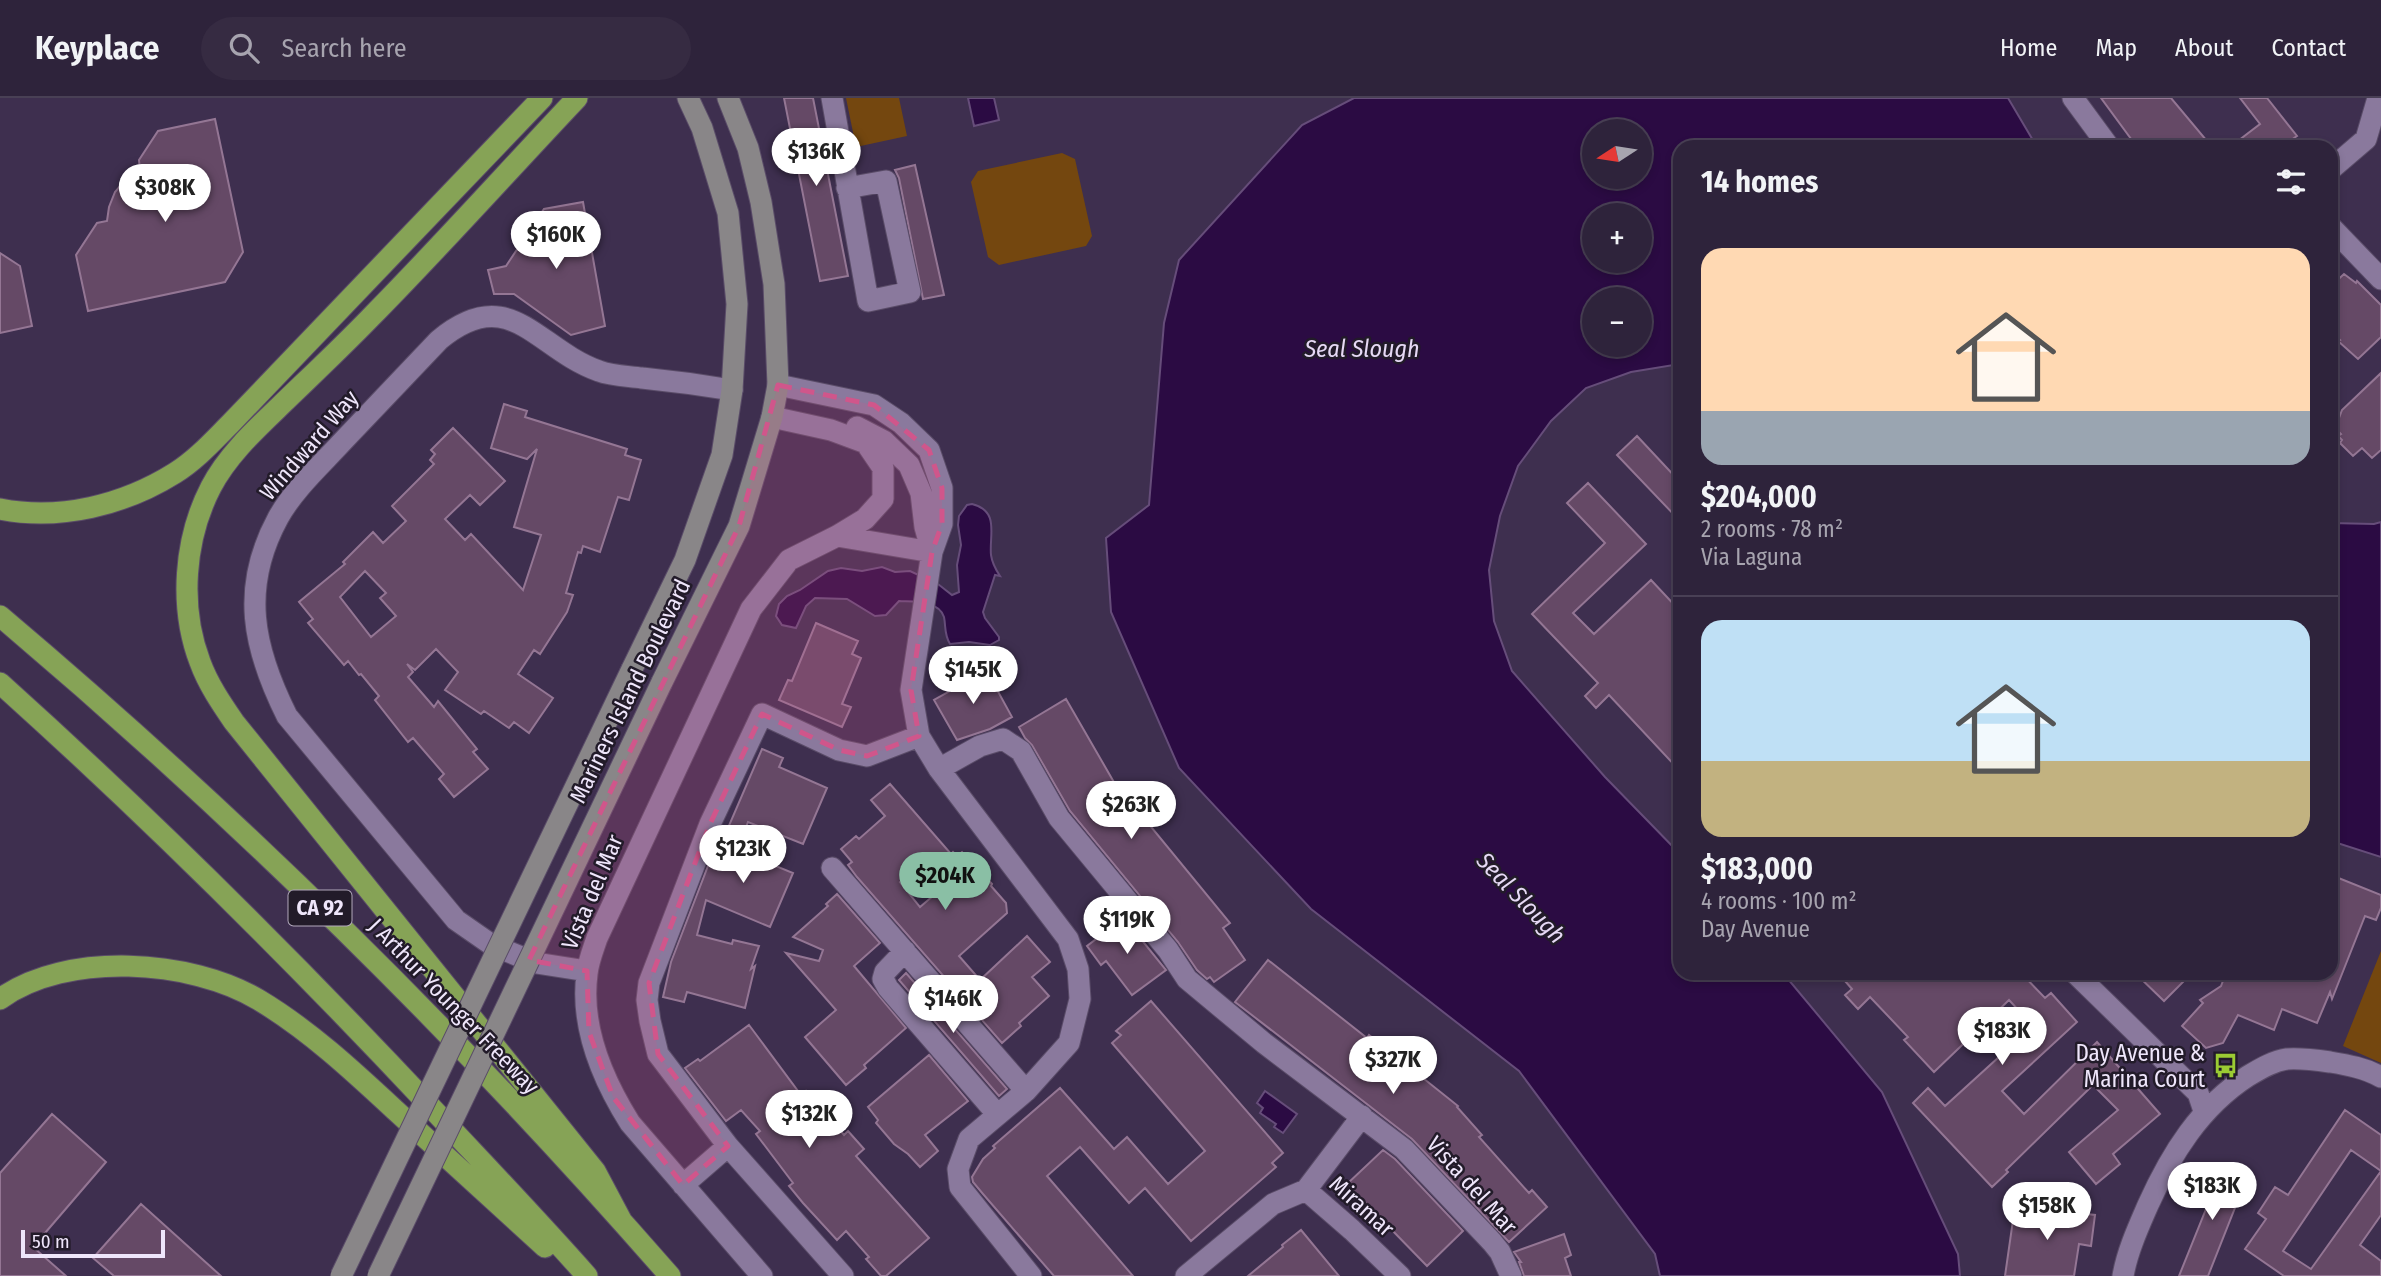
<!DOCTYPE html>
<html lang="en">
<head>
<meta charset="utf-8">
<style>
	body { margin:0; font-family:"Fira Sans Condensed",sans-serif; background:#362b42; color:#f1f3f6; height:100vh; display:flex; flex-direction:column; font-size:26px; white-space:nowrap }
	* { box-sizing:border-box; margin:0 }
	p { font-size:23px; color:#a7a4af }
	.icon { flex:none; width:38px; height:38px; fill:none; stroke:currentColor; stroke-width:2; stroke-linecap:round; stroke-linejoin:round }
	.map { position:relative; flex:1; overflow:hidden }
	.drawer { position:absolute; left:1673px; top:42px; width:665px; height:840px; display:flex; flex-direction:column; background:#2e233b; border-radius:21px; box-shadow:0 4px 10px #0003,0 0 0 2px #494055 }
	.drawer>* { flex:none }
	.needle { width:46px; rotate:258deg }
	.tools { position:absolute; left:1582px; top:21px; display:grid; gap:14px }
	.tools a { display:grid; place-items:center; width:70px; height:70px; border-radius:50%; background:#2e233b; box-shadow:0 4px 10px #0003,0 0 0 2px #494055; font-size:35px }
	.scale { position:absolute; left:21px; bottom:18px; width:144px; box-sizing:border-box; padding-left:7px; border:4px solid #efe6fb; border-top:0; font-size:19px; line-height:24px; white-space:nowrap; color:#efe6fb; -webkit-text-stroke:5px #221b29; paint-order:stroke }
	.price { position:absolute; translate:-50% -60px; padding:0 16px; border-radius:24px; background:#fff; color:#222; font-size:23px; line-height:46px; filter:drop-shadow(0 2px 4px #0008) }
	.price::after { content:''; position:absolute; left:50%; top:42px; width:21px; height:16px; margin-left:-10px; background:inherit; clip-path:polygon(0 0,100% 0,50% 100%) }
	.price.current { background:#8abfa5; color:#111 }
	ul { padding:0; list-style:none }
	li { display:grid; align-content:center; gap:14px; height:371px; padding:0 28px }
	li+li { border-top:2px solid #494055 }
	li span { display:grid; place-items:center; height:217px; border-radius:21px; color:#555 }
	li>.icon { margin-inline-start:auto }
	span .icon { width:126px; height:126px; fill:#fffc; stroke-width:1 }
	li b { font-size:30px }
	h2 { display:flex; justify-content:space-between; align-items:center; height:84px; padding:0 28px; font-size:30px }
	header { display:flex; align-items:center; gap:42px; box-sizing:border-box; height:98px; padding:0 35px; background:#2e233b; border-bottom:2px solid #494055 }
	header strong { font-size:33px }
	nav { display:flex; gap:38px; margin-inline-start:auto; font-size:24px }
	.search { width:490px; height:63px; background:#362b42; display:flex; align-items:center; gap:18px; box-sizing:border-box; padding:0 24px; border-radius:38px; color:#a7a4af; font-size:26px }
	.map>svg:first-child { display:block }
	.green { fill:#74470f }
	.water { fill:#2b0b43; stroke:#664d7a; stroke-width:2; fill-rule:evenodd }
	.building { fill:#654966; stroke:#947694; stroke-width:2; fill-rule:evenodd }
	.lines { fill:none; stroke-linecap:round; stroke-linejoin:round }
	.minor-casing { stroke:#5a4c68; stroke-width:23 }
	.secondary-casing { stroke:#5a4c68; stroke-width:23 }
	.motorway-casing { stroke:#5a4c68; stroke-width:23 }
	.minor { stroke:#8a799d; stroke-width:21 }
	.secondary { stroke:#898688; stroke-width:21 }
	.motorway { stroke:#86a356; stroke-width:21 }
	.secondary-bridge-casing { stroke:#5a4c68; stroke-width:23; stroke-linecap:butt }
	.secondary-bridge { stroke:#898688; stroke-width:21 }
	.marked { fill:#d0568b; fill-opacity:0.2; stroke:#d0568b; stroke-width:5; stroke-dasharray:14 9; stroke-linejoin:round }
	.labels { text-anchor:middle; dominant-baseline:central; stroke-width:5; stroke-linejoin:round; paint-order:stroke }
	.shield { fill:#221b29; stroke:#b2a9bc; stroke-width:2 }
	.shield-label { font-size:21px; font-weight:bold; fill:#efe6fb }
	.street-label { font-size:23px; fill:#efe6fb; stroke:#221b29 }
	.poi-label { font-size:23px; fill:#efe6fb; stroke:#221b29; text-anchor:end }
	.water-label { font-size:24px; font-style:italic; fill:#e6d9f5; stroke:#221b29 }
</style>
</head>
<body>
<header>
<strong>Keyplace</strong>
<div class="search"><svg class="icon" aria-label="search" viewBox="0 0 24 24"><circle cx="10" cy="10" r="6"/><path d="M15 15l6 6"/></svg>Search here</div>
<nav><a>Home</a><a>Map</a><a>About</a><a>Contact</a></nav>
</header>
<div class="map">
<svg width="2381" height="1178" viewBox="0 0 2381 1178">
	<rect width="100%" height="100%" fill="#3e2f4f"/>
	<path class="green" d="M 846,0 L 899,0 L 907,38 L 856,49 Z
		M 1062,55 L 1075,61 L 1092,138 L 1086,148 L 999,167 L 988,159 L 971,84 L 978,73 Z
		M 2381,853 L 2381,965 L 2343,948 Z"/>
	<path class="water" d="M 968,0 L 994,0 L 999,22 L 974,28 Z
		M 1354,0 L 2008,0 L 2037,49 L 1680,49 L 1680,266 L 1631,274 L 1586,290 L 1551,323 L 1518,368 L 1500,418 L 1489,472 L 1494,523 L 1512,573 L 1605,679 L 1680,756 L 1680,875 L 1783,875 L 1882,994 L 1958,1156 L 1960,1178 L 1660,1178 L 1655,1156 L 1519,973 L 1311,811 L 1179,670 L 1111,514 L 1106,440 L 1149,407 L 1164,225 L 1179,162 L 1302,27 ZM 1640,33 L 1640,79 L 1594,79 L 1594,33 ZM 1640,117 L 1640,163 L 1594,163 L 1594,117 ZM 1594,201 L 1640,201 L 1640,247 L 1594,247 Z
		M 972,406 C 1000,413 989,437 991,457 C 992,464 996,472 1000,478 L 995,477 L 983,514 L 985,520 L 999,539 L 999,542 L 990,547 L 969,544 L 950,546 C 944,536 946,529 944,519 C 939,502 913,504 899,503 L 886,517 L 875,518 L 847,501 L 815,500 L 806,508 L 796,530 L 782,527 L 776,518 L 779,506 L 787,498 L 800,492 L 828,473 L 841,470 L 862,473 L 882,469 L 895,474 L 910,473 L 938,486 L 952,497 L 959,494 L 957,467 L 961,447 L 958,427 L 959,418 L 967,407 Z
		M 2381,424 L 2381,759 L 2331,743 L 2331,425 L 2374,426 Z
		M 1265,993 L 1297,1016 L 1283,1035 L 1274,1029 L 1276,1026 L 1260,1015 L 1263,1010 L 1257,1005 Z"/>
	<path class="building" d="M 784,0 L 813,0 L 848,178 L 820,183 Z
		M 2101,0 L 2171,0 L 2212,49 L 2137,49 Z
		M 2240,0 L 2267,0 L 2297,38 L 2294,40 L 2300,49 L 2230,49 L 2260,26 Z
		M 215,21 L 243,154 L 225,184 L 88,213 L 76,157 L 97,125 L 107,123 L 109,109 L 115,94 L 127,80 L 140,73 L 139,62 L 158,33 Z
		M 915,67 L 944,197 L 923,201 L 899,80 L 895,72 Z
		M 583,104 L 605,228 L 571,237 L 514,196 L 494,196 L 488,172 L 506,168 L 544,111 Z
		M 0,155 L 20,168 L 32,228 L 0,235 Z
		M 2344,176 L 2356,185 L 2357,183 L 2381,207 L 2381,239 L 2358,261 L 2338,243 L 2340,242 L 2331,233 L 2331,188 Z
		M 2381,275 L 2381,352 L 2372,360 L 2362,350 L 2353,358 L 2340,345 L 2342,342 L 2338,338 L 2341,336 L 2332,327 L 2339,320 L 2342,312 Z
		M 504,306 L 527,313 L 525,319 L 627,351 L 625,357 L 641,362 L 629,402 L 618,399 L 600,454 L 583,448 L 581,455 L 578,454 L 566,495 L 573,497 L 567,514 L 540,556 L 534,552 L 518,576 L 553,600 L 529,635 L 514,624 L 509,630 L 484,613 L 481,616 L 445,592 L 458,574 L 436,551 L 415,572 L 407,566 L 413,574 L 408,579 L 434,609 L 438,603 L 477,651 L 473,654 L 488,671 L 454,699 L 439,681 L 444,676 L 413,640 L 408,644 L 375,602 L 379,598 L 361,576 L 359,577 L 348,563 L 344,567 L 308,525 L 313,521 L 299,504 L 345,466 L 343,464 L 373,434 L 383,445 L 406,423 L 392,408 L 434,366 L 430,362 L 435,356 L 431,352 L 453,330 L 505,383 L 480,407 L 470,397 L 445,421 L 465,442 L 471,436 L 523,492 L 541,437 L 514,429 L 537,351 L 527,361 L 491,350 ZM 365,473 L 386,495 L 380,500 L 396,518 L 371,539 L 340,499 Z
		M 1637,338 L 1680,384 L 1680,423 L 1617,357 Z
		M 1588,385 L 1646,446 L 1573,515 L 1594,536 L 1651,482 L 1680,513 L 1680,673 L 1609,597 L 1596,610 L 1585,598 L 1598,585 L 1532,516 L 1605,445 L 1567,405 Z
		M 816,525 L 858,543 L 852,556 L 861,560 L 842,606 L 851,609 L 842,629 L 779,602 L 788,582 L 792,583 Z
		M 984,568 L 1012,619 L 990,631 L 957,642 L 934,602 L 966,584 L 964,580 Z
		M 1066,601 L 1130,712 L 1134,708 L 1230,825 L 1223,830 L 1245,862 L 1214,884 L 1210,879 L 1207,881 L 1197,872 L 1178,844 L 1070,713 L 1032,647 L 1025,640 L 1019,629 Z
		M 762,651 L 783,660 L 779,669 L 827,690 L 803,746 L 748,724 L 736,754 L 770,769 L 771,766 L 793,775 L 770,829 L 706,802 L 697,837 L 732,846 L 733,842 L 759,848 L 751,871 L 755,868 L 745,910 L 687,894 L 684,904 L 663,899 L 671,864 L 718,742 L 722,744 Z
		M 890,686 L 951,756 L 953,754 L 957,758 L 962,754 L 992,786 L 991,788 L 1006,805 L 1007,815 L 959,858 L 980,882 L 1027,838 L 1050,864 L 1032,879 L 1049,898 L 1019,925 L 1021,928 L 1002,945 L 857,779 L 848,767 L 852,764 L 841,751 L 856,738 L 859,741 L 885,718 L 871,702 ZM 925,761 L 947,786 L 920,809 L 900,784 Z
		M 2331,777 L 2381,797 L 2381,810 L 2376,822 L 2365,818 L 2332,901 L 2330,894 L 2317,925 L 2282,911 L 2274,932 L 2238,917 L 2223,945 L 2206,950 L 2182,928 L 2203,905 L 2200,902 L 2221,888 L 2226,875 L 2331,875 Z
		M 837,796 L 880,845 L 854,868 L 906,930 L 864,967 L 866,970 L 846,987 L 805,939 L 836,912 L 786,855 L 819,863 L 823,852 L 793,839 L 828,808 L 826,806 Z
		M 1124,820 L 1166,872 L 1132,897 L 1106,863 L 1101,867 L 1087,848 Z
		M 1268,862 L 1367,940 L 1369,937 L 1458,1008 L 1457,1009 L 1482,1037 L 1479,1039 L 1529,1095 L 1532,1092 L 1547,1109 L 1509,1144 L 1412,1041 L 1235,904 Z
		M 906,875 L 1007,991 L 999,998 L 899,882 Z
		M 1838,875 L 2021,875 L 2045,900 L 2051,895 L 2077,924 L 2002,993 L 2024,1016 L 2097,944 L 2160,1016 L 2113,1056 L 2120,1066 L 2096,1086 L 2069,1054 L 2118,1012 L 2093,987 L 2006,1072 L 2008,1074 L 1992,1089 L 1913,1005 L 1928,990 L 1945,1008 L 2033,928 L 2009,902 L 1934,974 L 1904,942 L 1908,939 L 1870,899 L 1858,911 L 1845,897 L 1852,891 Z
		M 2135,875 L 2175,875 L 2183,884 L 2164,903 Z
		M 1151,903 L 1283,1055 L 1272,1065 L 1276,1069 L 1191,1143 L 1145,1090 L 1129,1105 L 1080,1049 L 1047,1078 L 1133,1178 L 1054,1178 L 983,1096 L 973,1084 L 972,1079 L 983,1061 L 995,1050 L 993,1048 L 1060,990 L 1114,1051 L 1127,1039 L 1168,1086 L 1205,1053 L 1112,945 L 1121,937 L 1116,933 Z
		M 749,927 L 801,997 L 806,993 L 844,1037 L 848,1033 L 864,1051 L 856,1058 L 929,1140 L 886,1178 L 881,1178 L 866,1161 L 869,1159 L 846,1133 L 837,1142 L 803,1105 L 789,1088 L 793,1085 L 756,1036 L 760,1033 L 741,1012 L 726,1023 L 685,970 L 698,961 L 700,963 Z
		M 929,957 L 968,1003 L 925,1037 L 938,1053 L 920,1069 L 908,1056 L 894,1046 L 876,1025 L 878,1022 L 868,1009 Z
		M 2345,1012 L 2381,1037 L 2381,1117 L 2360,1147 L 2381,1163 L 2381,1178 L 2284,1178 L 2245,1151 L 2266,1121 L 2258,1115 L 2275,1089 L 2288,1097 ZM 2351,1052 L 2381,1073 L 2311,1171 L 2283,1153 Z
		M 52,1016 L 106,1064 L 33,1149 L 66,1178 L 0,1178 L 0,1075 Z
		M 1383,1052 L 1395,1061 L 1463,1133 L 1427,1168 L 1347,1086 Z
		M 2205,1071 L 2244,1087 L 2208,1178 L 2179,1178 L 2208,1106 L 2194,1100 Z
		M 141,1106 L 221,1178 L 114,1178 L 93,1160 Z
		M 2015,1108 L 2095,1117 L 2091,1148 L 2079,1146 L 2074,1178 L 2005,1178 Z
		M 1301,1132 L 1339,1178 L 1248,1178 L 1283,1149 L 1282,1147 Z
		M 1564,1136 L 1571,1157 L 1565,1160 L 1571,1178 L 1524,1178 L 1519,1164 L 1521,1164 L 1514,1154 Z"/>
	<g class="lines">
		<defs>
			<path id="minor" d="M 832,0 L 868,203 L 910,194 L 886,83 L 847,90
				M 2073,0 L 2109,49
				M 2331,71 L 2366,41 L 2378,0
				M 2331,129 L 2381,181
				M 778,287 L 874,307 L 901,325 L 929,352 L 942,390 L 942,426 L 932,454 L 911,592 L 919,638 L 939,671 L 1068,841 L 1078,871 L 1080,901 L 1069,945 L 1026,993 L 969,1041 L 958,1071 L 960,1089 L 1031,1178
				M 857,329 L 884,343 L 909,367 L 921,395 L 925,429 L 932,454
				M 837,438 L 932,454
				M 939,671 L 980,648 L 1003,641 L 1021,653 L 1059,720 L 1168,852 L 1187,881 L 1264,945 L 1404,1051 L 1492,1144 L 1500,1154 L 1511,1178
				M 832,770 L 1026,993
				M 905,853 L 885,874 L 883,881 L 888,890 L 997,1016
				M 587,873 L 536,865 L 492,847 L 456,822 L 287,618 C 253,550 240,490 278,420 C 294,391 321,367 343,343 C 375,309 407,276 439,242 C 510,183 536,251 599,273 C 612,278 628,278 642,280 C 672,283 702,287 732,292
				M 2075,875 L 2198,995 L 2204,1013
				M 683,1087 L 728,1048
				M 1306,1092 L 1362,1018
				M 762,1178 L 630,1025 C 603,982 580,929 587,876 C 588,864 593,852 597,840 L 751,511 L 789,462 L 837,438 L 865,421 L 883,401 L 883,370 L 866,345 L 831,332 L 772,319
				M 843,1178 L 728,1048 L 658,956 L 650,923 L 647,902 L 649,885 L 710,726 L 762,616 L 839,652 L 867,658 L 919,638
				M 1186,1178 L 1273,1106 L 1306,1092 L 1352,1132 L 1400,1178
				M 2123,1178 C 2127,1154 2138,1130 2148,1107 C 2171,1056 2200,1009 2248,978 C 2260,971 2273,963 2287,961 C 2301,960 2316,962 2330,964 C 2348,967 2365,970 2381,979"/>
			<path id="secondary" d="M 632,571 L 685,462 L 722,357 L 732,292 L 737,206 L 728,115 L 702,30 L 688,0
				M 662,584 L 739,428 L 772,319 L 778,287 L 774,186 L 761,104 L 748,50 L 728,0"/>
			<path id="motorway" d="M 577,0 C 508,73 441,148 370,220 C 341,250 310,279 279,309 C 255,332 227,358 211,389 C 184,441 179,509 200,564 C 208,586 221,605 234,624 L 595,1073 L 621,1122
				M 0,411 C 60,423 124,407 175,375 C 196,362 213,343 231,325 L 542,0
				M 0,518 C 239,720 464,942 670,1178
				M 0,585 C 149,719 291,860 428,1006 C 481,1063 535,1119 587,1178
				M 0,901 C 66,853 191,861 259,902 C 309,932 353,973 395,1012 C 445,1058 495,1103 545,1149"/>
		</defs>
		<use href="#minor" class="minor-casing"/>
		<use href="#secondary" class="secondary-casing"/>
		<use href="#motorway" class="motorway-casing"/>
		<use href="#minor" class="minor"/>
		<use href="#secondary" class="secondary"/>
		<use href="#motorway" class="motorway"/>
		<defs>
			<path id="secondary-bridge" d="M 341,1178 L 632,571
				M 378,1178 L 662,584"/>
		</defs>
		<use href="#secondary-bridge" class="secondary-bridge-casing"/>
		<use href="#secondary-bridge" class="secondary-bridge"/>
	</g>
	<path class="marked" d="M 778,287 L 874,307 L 929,352 L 942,390 L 942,426 L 932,454 L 911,592 L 919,638 L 867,658 L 839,652 L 762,616 L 710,726 L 649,885 L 658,956 L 728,1048 L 683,1087 L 613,999 L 589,934 L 587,873 L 529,862 L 739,428 Z"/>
	<defs>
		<symbol id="bus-bare" viewBox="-9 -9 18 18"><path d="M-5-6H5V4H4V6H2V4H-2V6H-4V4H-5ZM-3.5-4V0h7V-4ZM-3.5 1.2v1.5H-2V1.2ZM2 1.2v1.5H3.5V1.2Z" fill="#9bcb33" stroke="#221b29" stroke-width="2.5" paint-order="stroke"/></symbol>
	</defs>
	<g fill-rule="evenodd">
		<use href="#bus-bare" x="2208" y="950" width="35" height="35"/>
	</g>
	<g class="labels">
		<rect class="shield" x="288.5" y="792.5" width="63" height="35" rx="5"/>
		<g class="shield-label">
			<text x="320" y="810">CA 92</text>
		</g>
		<g class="street-label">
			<text transform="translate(309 347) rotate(-49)">Windward Way</text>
			<text transform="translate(630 593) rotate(-64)">Mariners Island Boulevard</text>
			<text transform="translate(592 794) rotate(-67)">Vista del Mar</text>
			<text transform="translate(454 908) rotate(46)">J Arthur Younger Freeway</text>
			<text transform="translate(1472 1087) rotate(48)">Vista del Mar</text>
			<text transform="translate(1362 1108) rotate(42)">Miramar</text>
		</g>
		<g class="poi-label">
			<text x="2205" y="955">Day Avenue &amp;<tspan x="2205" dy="26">Marina Court</tspan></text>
		</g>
		<g class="water-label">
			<text x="1362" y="251">Seal Slough</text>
			<text transform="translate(1521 800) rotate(46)">Seal Slough</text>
		</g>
	</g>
</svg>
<div class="tools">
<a><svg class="needle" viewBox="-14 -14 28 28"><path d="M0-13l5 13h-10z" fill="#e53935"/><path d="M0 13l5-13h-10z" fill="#a7a4af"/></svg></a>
<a>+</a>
<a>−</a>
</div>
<div class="scale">50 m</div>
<b class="price" style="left:816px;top:90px">$136K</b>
<b class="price" style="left:165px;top:126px">$308K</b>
<b class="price" style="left:556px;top:173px">$160K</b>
<b class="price" style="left:973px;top:608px">$145K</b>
<b class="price" style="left:1131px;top:743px">$263K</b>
<b class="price" style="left:743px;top:787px">$123K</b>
<b class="price current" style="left:945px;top:814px">$204K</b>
<b class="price" style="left:1127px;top:858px">$119K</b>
<b class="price" style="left:953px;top:937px">$146K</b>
<b class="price" style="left:2002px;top:969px">$183K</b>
<b class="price" style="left:1393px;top:998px">$327K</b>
<b class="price" style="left:809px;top:1052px">$132K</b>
<b class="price" style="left:2212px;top:1124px">$183K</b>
<b class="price" style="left:2047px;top:1144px">$158K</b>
<section class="drawer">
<h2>14 homes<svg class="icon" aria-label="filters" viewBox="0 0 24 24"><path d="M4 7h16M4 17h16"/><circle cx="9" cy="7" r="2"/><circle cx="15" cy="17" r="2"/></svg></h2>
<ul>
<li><span style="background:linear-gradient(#ffd9b3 75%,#9aa5b1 0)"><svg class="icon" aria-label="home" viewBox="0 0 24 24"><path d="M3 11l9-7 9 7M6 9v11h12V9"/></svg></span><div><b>$204,000</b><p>2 rooms · 78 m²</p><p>Via Laguna</p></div></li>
<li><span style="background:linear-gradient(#bfe0f5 65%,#c2b280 0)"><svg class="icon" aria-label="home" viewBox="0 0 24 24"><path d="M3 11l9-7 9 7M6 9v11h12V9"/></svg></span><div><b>$183,000</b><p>4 rooms · 100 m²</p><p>Day Avenue</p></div></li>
</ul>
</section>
</div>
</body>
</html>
